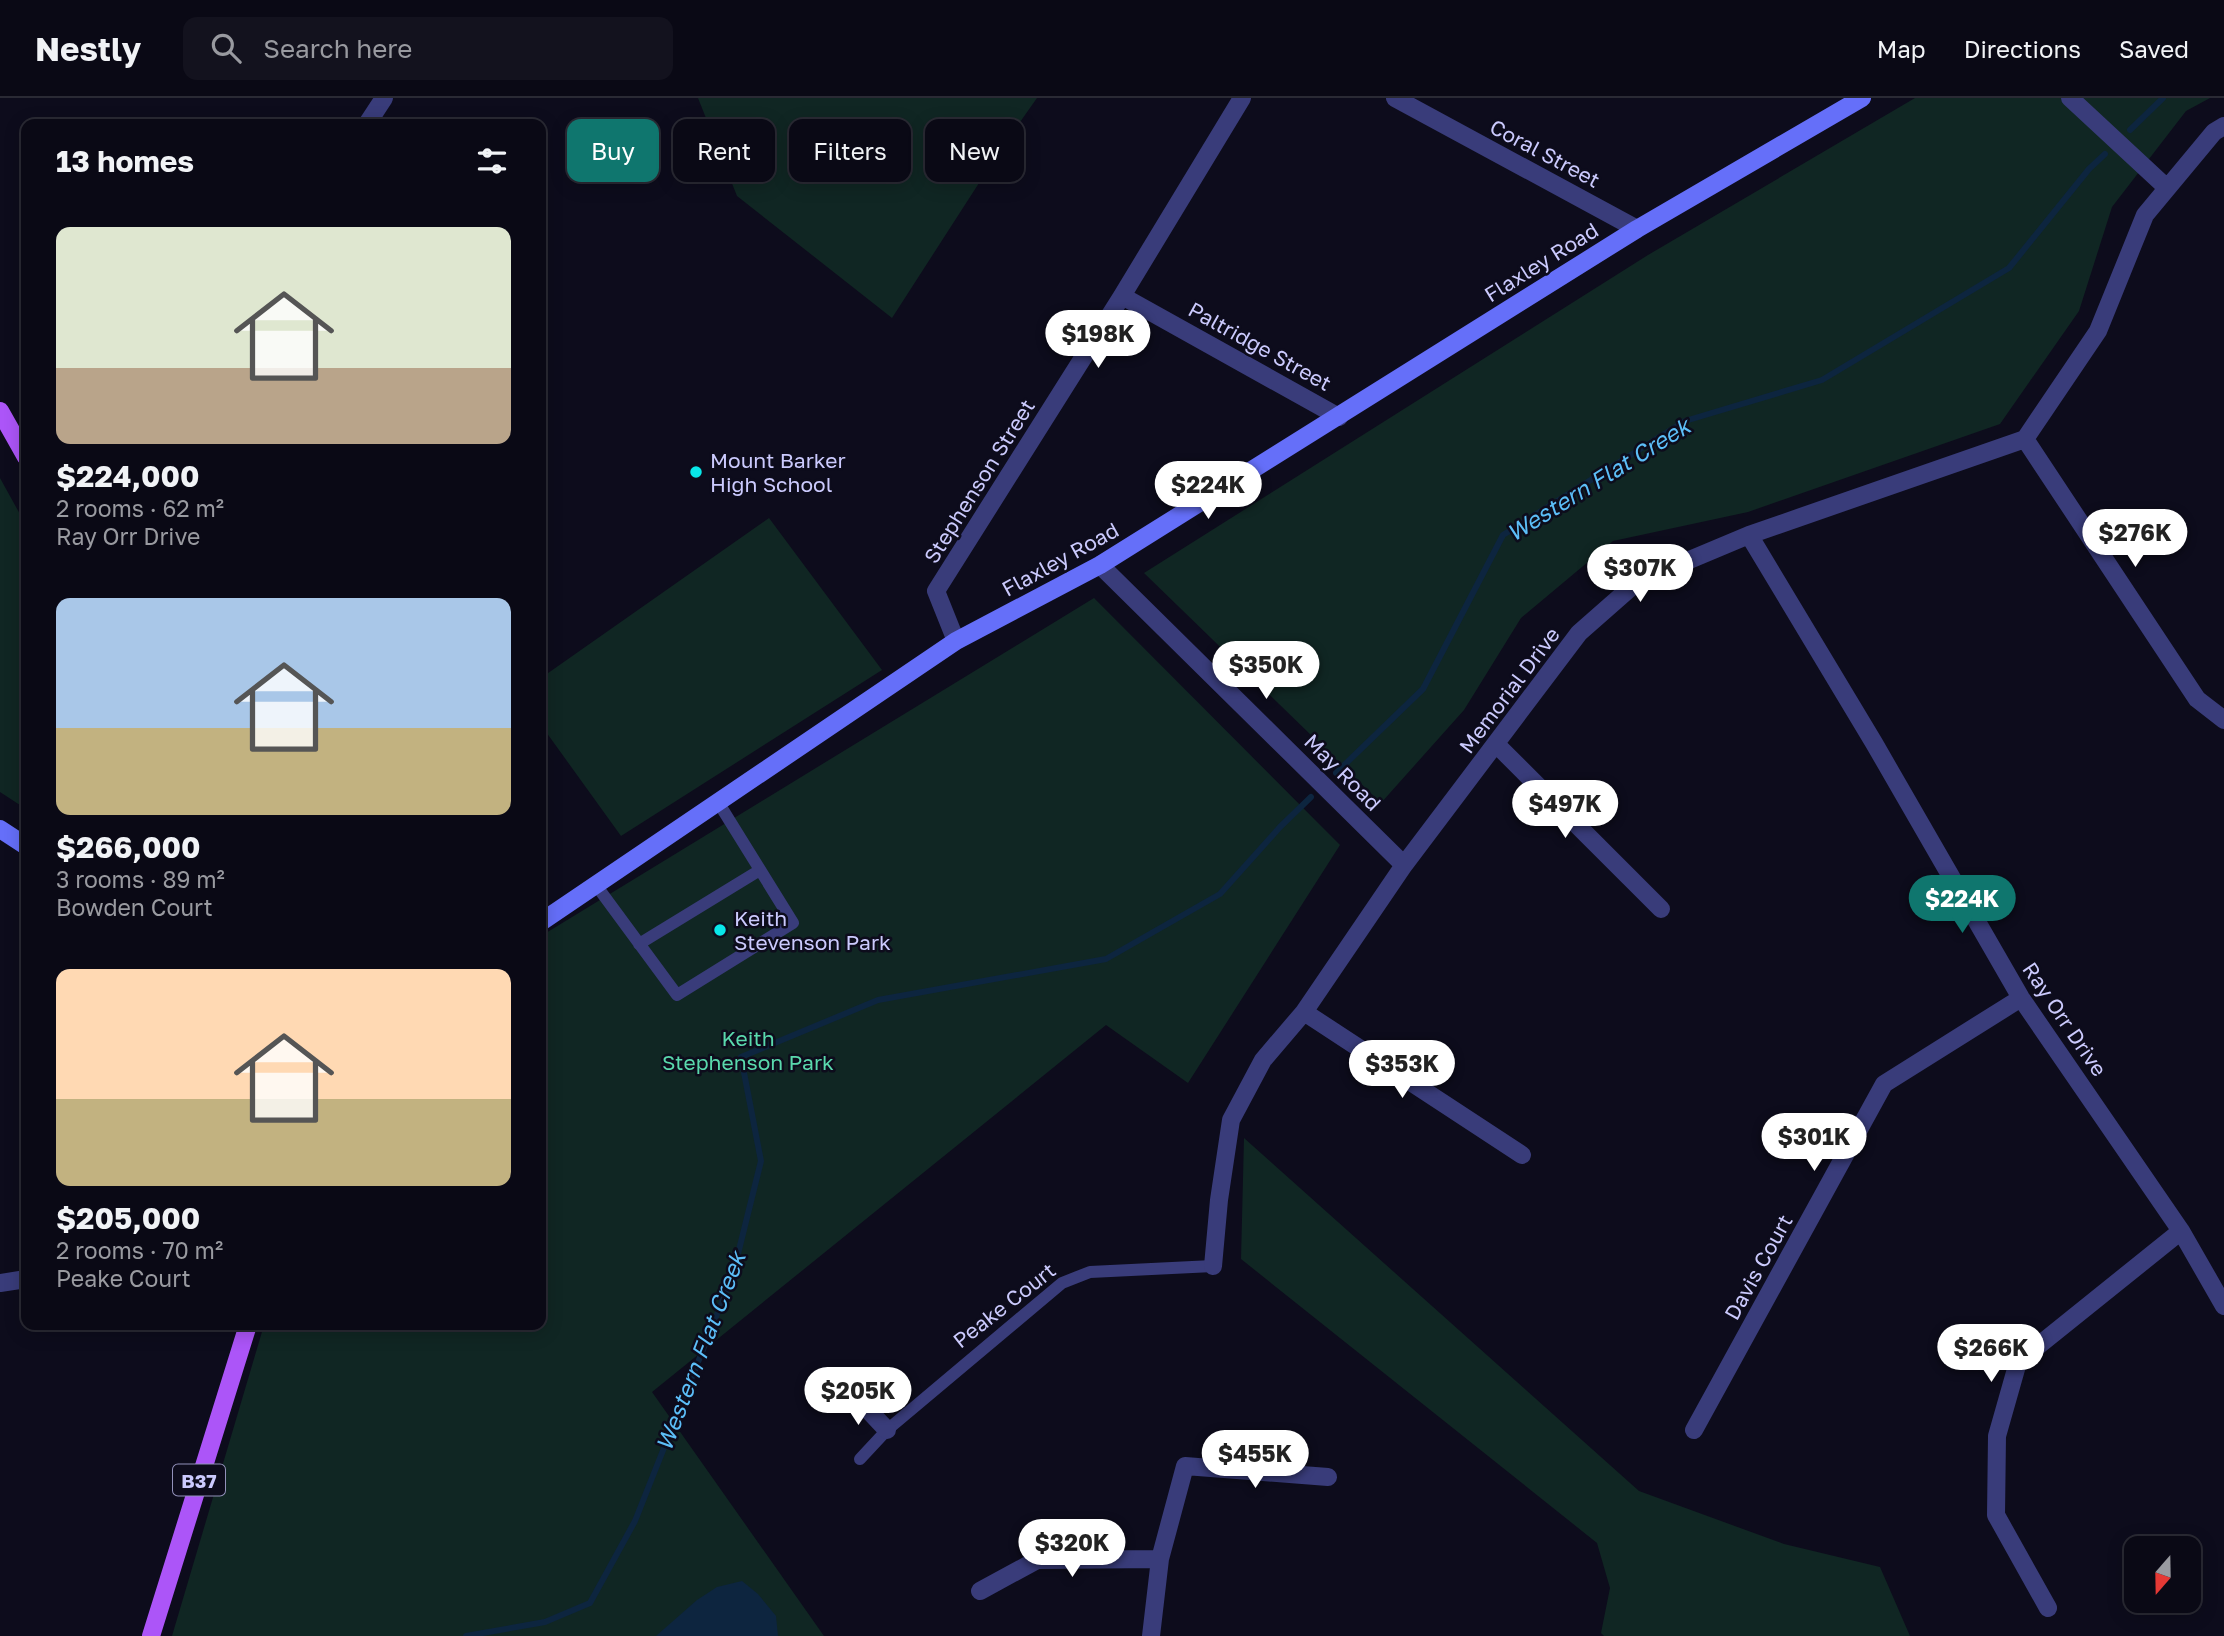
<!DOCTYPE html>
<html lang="en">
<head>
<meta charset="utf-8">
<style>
	body { margin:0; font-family:"Golos Text",sans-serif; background:#13121e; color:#f1f3f6; height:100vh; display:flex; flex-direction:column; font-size:26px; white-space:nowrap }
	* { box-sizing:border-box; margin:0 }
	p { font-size:23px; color:#999aa0 }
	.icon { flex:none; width:38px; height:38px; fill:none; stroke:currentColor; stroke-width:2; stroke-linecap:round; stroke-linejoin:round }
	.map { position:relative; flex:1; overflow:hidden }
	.side { position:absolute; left:21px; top:21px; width:525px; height:1211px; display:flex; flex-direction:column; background:#0a0915; border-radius:14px; box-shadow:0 4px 18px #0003,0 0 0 2px #2a2a34 }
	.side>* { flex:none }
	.guide { position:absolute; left:567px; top:21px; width:665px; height:63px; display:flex; gap:14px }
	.needle { width:46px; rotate:200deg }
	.buttons { position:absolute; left:2124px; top:1438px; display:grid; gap:14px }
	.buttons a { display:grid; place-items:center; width:77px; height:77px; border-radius:14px; background:#0a0915; box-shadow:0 4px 18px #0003,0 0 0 2px #2a2a34; font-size:35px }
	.price { position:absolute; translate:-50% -60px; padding:0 16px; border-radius:24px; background:#fff; color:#222; font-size:23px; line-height:46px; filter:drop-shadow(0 2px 4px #0008) }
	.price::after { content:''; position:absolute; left:50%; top:42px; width:21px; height:16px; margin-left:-10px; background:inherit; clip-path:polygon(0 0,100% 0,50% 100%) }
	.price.current { background:#0f766e; color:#fff }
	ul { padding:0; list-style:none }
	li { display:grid; align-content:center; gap:14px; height:371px; padding:0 35px }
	li span { display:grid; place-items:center; height:217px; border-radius:14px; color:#555 }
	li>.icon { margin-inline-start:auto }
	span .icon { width:126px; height:126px; fill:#fffc; stroke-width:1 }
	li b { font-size:30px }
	h2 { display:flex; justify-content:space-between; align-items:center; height:84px; padding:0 35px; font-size:30px }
	.tag { padding:0 24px; border-radius:14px; background:#0a0915; box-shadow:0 4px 18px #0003,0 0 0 2px #2a2a34; font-size:24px; line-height:63px }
	.tag.current { background:#0f766e; color:#fff }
	header { display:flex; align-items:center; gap:42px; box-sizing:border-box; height:98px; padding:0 35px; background:#0a0915; border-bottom:2px solid #2a2a34 }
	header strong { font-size:33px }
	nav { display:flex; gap:38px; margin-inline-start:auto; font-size:24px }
	.search { width:490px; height:63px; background:#13121e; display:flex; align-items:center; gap:18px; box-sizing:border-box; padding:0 24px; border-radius:14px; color:#999aa0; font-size:26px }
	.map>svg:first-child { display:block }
	.green { fill:#102623 }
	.water { fill:#0d253f }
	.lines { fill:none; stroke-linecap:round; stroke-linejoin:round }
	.stream { stroke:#0d253f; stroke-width:6 }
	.lane { stroke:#393c7a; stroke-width:12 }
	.street { stroke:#393c7a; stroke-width:18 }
	.secondary { stroke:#656ff9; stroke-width:18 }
	.primary { stroke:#ac55f8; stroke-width:18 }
	.poi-dot { fill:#09e7e9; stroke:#0d0c1c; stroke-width:2.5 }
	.labels { text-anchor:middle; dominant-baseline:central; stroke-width:5; stroke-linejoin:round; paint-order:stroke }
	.shield { fill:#0d0c1c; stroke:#9291ba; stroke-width:2 }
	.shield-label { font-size:19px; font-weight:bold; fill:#cbcafd }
	.street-label { font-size:21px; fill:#cbcafd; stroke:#0d0c1c }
	.poi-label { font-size:21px; fill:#cbcafd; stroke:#0d0c1c; text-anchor:start }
	.park-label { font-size:21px; fill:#5ad9ad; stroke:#0d0c1c }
	.water-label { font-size:23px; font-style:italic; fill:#5cbef8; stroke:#0d0c1c }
</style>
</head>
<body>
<header>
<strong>Nestly</strong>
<div class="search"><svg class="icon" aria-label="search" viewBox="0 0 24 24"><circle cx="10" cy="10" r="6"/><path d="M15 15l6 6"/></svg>Search here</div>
<nav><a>Map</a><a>Directions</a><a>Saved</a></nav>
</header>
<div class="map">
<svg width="2224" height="1538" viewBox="0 0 2224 1538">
	<rect width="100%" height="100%" fill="#0d0c1c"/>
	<path class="green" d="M 698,0 L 1037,0 L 999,54 L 892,220 L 737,98 Z
		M 1915,0 L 2210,0 L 2186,13 L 2112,109 L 2079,213 L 2000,326 L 1748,414 L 1613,443 L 1521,520 L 1464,612 L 1381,705 L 1144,475 L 1648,157 Z
		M 0,380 L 26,427 L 26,711 L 0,694 Z
		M 769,420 L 882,572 L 621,738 L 541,627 L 541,580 Z
		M 1094,500 L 1340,747 L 1188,985 L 1106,927 L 652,1294 L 824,1538 L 172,1538 L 264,1227 L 541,1227 L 541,838 Z
		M 1244,1040 L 1639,1393 L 1784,1446 L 1880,1469 L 1910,1538 L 1604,1538 L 1601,1535 L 1610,1490 L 1597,1445 L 1241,1161 Z"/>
	<path class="water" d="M 742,1483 L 758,1496 L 776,1518 L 778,1538 L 656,1538 L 697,1502 L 717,1489 Z"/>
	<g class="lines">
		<path class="stream" d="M 2130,32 L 2163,0
			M 1336,675 L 1423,591 L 1503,437 L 1685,323 L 1822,282 L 2009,170 L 2089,71 L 2105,56
			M 466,1538 L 545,1524 L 590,1505 L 635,1423 L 733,1176 L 761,1063 L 741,959 L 878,902 L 1106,861 L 1220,796 L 1280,729 L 1311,699"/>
		<path class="lane" d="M 596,787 L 677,897 L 793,825 L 718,704
			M 639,846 L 760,772
			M 860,1361 L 887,1332 L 1062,1185 L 1090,1174 L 1213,1168"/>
		<path class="street" d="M 1395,0 L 1637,131
			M 2070,0 L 2167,90
			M 367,26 L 384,0
			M 1122,198 L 1339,319
			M 2025,341 L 2197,601 L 2224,622
			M 1749,437 L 1874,645 L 2021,900 L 2181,1133 L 2224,1208
			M 1100,467 L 1404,767
			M 956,543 L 936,493 L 1122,198 L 1242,0
			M 1497,647 L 1661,811
			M 1304,914 L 1522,1057
			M 1213,1168 L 1219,1102 L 1231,1022 L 1263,962 L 1304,914 L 1404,767 L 1579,535 L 1637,484 L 1749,437 L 2025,341 L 2098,233 L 2145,117 L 2214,34 L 2224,28
			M 0,1185 L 26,1181
			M 856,1299 L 887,1332
			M 1694,1332 L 1884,986 L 2021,900
			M 980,1493 L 1037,1462 L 1160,1461
			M 2048,1510 L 1996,1417 L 1997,1338 L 2018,1264 L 2181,1133
			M 1151,1538 L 1160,1461 L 1185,1368 L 1328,1379"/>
		<path class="secondary" d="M 0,731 L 26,748
			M 541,824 L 956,543 L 1100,467 L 1637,131 L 1862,0"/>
		<path class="primary" d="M 0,313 L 26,359
			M 151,1538 L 248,1227"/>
	</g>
	<g class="poi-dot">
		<circle cx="696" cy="374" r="7"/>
		<circle cx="720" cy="832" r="7"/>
	</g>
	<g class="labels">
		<rect class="shield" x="173" y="1366.5" width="52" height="31" rx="5"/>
		<g class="shield-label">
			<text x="199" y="1382">B37</text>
		</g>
		<g class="street-label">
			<text transform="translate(1545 55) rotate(28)">Coral Street</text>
			<text transform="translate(1541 164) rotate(-32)">Flaxley Road</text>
			<text transform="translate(1260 248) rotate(29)">Paltridge Street</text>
			<text transform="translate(979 383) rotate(-58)">Stephenson Street</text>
			<text transform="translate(1060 461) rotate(-29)">Flaxley Road</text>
			<text transform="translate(1509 592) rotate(-53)">Memorial Drive</text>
			<text transform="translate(1343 674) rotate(45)">May Road</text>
			<text transform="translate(2065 921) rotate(56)">Ray Orr Drive</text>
			<text transform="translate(1758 1169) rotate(-61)">Davis Court</text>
			<text transform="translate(1004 1207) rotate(-38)">Peake Court</text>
		</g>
		<g class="poi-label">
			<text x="710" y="362">Mount Barker<tspan x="710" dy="24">High School</tspan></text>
			<text x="734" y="820">Keith<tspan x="734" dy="24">Stevenson Park</tspan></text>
		</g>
		<g class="park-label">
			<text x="748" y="940">Keith<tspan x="748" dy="24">Stephenson Park</tspan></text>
		</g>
		<g class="water-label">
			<text transform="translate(1598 381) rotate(-32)">Western Flat Creek</text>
			<text transform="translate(700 1253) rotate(-69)">Western Flat Creek</text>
		</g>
	</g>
</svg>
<div class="buttons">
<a><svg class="needle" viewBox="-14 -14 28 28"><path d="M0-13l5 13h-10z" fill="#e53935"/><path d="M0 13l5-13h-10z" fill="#999aa0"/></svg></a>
</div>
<b class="price" style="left:1098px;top:272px">$198K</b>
<b class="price" style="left:1208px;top:423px">$224K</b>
<b class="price" style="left:2135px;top:471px">$276K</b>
<b class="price" style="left:1640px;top:506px">$307K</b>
<b class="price" style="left:1266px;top:603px">$350K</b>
<b class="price" style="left:1565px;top:742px">$497K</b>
<b class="price current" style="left:1962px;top:837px">$224K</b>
<b class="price" style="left:1402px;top:1002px">$353K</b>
<b class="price" style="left:1814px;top:1075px">$301K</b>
<b class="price" style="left:1991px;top:1286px">$266K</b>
<b class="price" style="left:858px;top:1329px">$205K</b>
<b class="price" style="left:1255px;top:1392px">$455K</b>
<b class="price" style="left:1072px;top:1481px">$320K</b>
<div class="guide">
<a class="tag current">Buy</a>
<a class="tag">Rent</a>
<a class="tag">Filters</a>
<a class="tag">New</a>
</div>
<section class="side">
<h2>13 homes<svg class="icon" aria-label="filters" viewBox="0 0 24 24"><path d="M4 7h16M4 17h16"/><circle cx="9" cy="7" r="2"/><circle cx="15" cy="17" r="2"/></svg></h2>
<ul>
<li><span style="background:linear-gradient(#dfe7d0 65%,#b9a48a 0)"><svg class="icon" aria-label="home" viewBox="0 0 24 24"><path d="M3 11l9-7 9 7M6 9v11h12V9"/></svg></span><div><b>$224,000</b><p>2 rooms · 62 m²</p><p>Ray Orr Drive</p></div></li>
<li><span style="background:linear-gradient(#a9c7e8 60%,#c2b280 0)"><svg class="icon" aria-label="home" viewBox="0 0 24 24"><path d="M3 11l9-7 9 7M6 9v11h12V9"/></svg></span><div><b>$266,000</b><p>3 rooms · 89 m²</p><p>Bowden Court</p></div></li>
<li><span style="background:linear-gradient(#ffd9b3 60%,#c2b280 0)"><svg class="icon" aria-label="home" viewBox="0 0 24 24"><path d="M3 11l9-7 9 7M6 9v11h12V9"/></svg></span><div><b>$205,000</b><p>2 rooms · 70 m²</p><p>Peake Court</p></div></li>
</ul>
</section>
</div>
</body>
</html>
